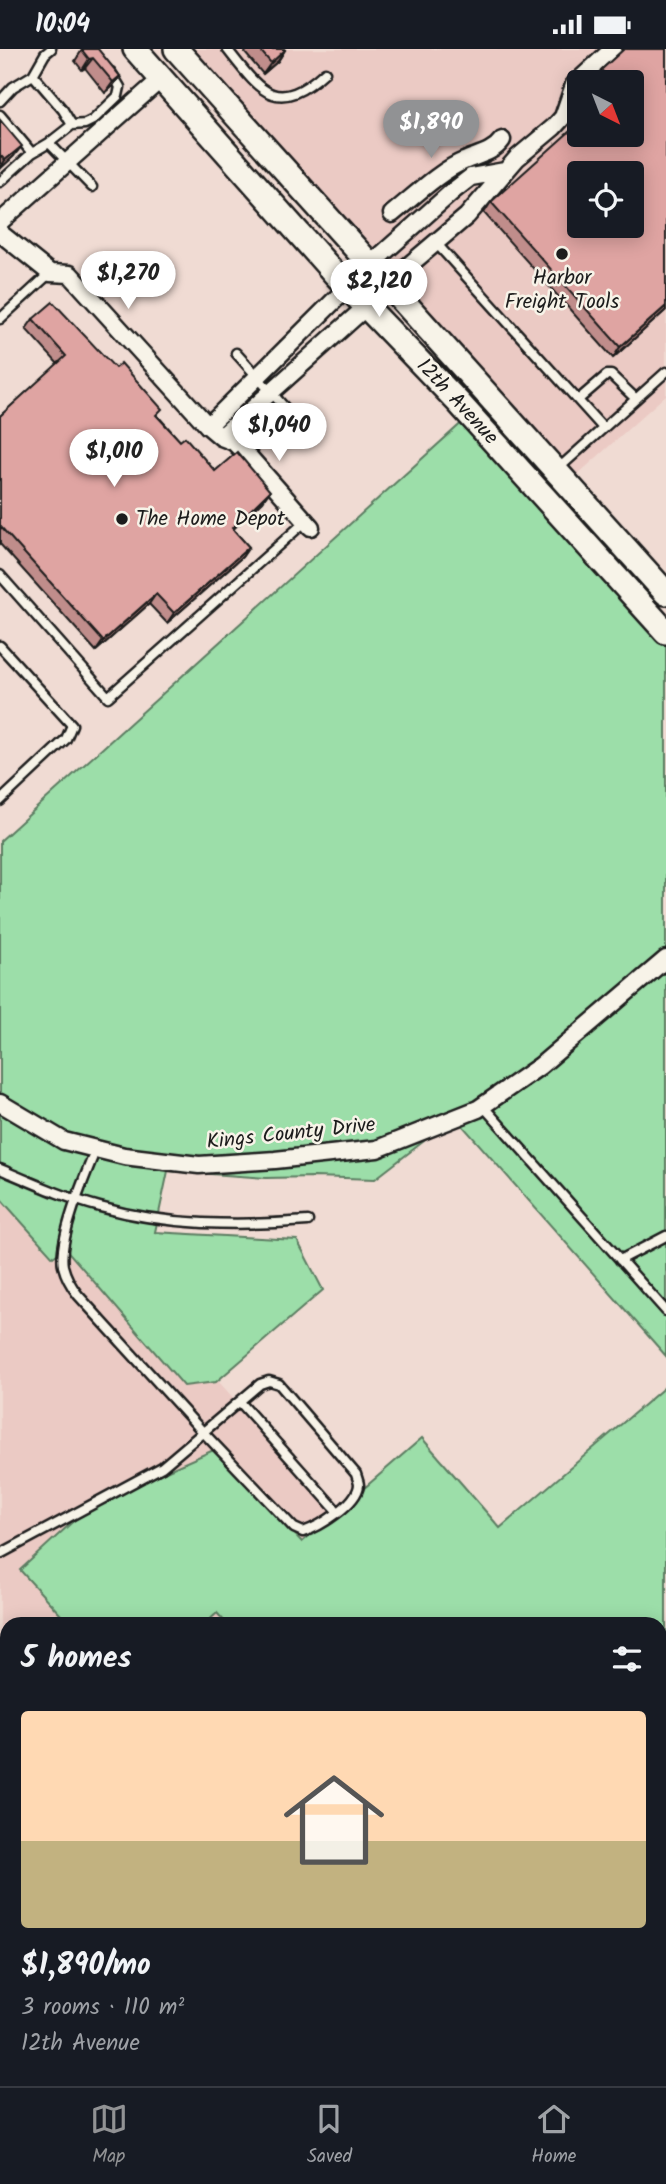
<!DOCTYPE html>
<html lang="en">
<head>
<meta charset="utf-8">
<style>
	body { margin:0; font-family:Kalam,sans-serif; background:#20242c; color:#f1f3f6; height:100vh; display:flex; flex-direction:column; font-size:26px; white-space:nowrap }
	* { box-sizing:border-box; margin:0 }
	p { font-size:23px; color:#9ea1a6 }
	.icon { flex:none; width:38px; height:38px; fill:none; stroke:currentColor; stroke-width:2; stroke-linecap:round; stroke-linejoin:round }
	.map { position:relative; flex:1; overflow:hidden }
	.details { position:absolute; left:0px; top:1568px; width:667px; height:469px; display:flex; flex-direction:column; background:#171b24; border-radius:21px 21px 0 0; box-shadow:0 4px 18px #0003 }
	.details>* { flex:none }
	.needle { width:46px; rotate:138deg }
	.tools { position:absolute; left:567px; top:21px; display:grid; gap:14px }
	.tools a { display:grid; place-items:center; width:77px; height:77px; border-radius:7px; background:#171b24; box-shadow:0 4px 18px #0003; font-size:35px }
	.price { position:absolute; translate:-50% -60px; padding:0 16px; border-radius:24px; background:#fff; color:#222; font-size:23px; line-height:46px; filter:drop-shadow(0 2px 4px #0008) }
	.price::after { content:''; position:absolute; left:50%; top:42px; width:21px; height:16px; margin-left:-10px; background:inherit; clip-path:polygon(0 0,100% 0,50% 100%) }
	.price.selected { background:#919294; color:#fff }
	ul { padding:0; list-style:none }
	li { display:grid; align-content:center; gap:14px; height:371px; padding:0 21px }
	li+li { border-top:2px solid #363941 }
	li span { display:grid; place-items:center; height:217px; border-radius:7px; color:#555 }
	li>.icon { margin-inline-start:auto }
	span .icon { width:126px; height:126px; fill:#fffc; stroke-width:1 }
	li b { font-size:30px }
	h2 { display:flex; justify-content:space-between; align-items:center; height:84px; padding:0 21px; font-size:30px }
	.status { display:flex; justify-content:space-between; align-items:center; height:49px; padding:0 35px; background:#171b24; direction:ltr }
	.status svg { height:19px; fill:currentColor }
	.dock { display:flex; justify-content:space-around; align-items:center; height:98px; border-top:2px solid #363941; background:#171b24; font-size:19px; color:#9ea1a6 }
	.dock a { display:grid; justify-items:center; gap:4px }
	.dock .selected { color:#919294 }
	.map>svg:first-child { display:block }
	.built { fill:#ebcac4; fill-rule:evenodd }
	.green { fill:#9cdea9; stroke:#5c7d62; stroke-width:2 }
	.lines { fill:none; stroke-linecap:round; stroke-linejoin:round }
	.lane-casing { stroke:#1c1c1c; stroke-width:13 }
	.street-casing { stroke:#1c1c1c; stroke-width:21 }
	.secondary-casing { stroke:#1c1c1c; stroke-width:28 }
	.lane { stroke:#f7f3e8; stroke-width:8 }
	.street { stroke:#f7f3e8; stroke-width:16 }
	.secondary { stroke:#f7f3e8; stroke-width:23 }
	.wall { fill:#c08d8b; stroke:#1c1c1c; stroke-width:2 }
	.shaded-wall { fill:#9c7371; stroke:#1c1c1c; stroke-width:2 }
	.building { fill:#dfa4a2; stroke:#1c1c1c; stroke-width:2; fill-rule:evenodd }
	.poi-dot { fill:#1c1c1c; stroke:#f7f3e8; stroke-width:2.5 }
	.labels { text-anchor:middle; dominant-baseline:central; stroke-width:5; stroke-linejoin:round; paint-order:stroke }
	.poi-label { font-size:21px; fill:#1c1c1c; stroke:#f7f3e8 }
	.street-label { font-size:21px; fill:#1c1c1c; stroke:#f7f3e8 }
</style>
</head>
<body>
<div class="status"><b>10:04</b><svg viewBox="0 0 49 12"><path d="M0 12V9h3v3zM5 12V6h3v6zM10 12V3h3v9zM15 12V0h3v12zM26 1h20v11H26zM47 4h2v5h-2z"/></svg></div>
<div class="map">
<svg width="666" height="2037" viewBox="0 0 666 2037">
	<rect width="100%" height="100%" fill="#f0dbd3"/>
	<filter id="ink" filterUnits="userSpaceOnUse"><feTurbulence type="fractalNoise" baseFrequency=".0143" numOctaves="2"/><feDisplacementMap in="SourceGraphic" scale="14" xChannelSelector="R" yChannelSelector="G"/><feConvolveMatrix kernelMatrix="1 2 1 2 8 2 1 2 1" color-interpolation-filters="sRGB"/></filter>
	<g filter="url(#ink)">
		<path class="built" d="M 176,0 L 666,0 L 666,346 L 567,435 ZM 579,33 L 632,33 L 632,86 L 579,86 ZM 579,124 L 632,124 L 632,177 L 579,177 Z
			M 0,1090 L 437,1575 L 7,1575 L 7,1830 L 0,1826 Z"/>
		<path class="green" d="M 466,370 L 666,572 L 666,1307 L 455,1068 L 375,1130 L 314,1128 L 266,1129 L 168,1122 L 155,1183 L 297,1191 L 323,1241 L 216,1333 L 184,1337 L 65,1199 L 53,1208 L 0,1149 L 0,792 Z
			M 666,1337 L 666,1744 L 660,1749 L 660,1575 L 227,1575 L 217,1564 L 205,1575 L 69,1575 L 20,1521 L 93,1454 L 216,1400 L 302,1493 L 422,1389 L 500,1479 Z
			M 0,1846 L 7,1854 L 7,2030 L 162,2030 L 168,2037 L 0,2037 Z"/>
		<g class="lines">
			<defs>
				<path id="lane" d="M 227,0 C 260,42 276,68 325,23
					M 33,26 L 63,61 L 72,76
					M 0,52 L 13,38 L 33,26 L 45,5 L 51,0
					M 0,66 L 32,104
					M 49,94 L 72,76 L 85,75 L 93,71 L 118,47 L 120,38 L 111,23
					M 0,133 L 32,104 L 49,94 L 92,138
					M 436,194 L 603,379
					M 0,270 L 50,224
					M 236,304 L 295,370
					M 578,351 L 607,326 L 611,326 L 636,350
					M 559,419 L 666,323
					M 0,526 L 108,648 L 306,472
					M 0,597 L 72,676 L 66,690 L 0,752
					M 483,1057 L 666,1262
					M 0,1120 C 33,1134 66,1149 100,1158 C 167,1177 239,1177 308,1172
					M 620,1211 L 666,1187
					M 240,1353 L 338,1463
					M 0,1505 L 162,1418 L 260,1335 L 269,1332 L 279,1335 L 356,1425 C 357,1429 359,1433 359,1436 C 357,1455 319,1478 303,1483 L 294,1479 L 203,1383 L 78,1246 C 71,1237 66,1229 63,1217 C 58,1190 85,1127 96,1100"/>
				<path id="street" d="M 392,165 C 412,149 441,121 464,112 C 477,106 493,104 502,91
					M 0,173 L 161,30
					M 0,184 L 50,224 L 70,225 L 208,377 L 221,388 L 234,393 L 251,410 L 311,478
					M 208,377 L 371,215 L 453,142 L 471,128 L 505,122
					M 221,388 L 367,257 L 388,234 L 467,167 L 517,109 L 554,78 L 563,68 L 574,36 L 613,0
					M 0,1054 L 64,1092 L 124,1107 L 199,1116 L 275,1111 L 377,1100 L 478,1060 L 540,1017 L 666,910"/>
				<path id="secondary" d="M 135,0 L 335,225 L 459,354 L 666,583
					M 176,0 L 666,544
					M 660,1979 L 666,1976
					M 564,2037 L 574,2030"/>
			</defs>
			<use href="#lane" class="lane-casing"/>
			<use href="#street" class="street-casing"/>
			<use href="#secondary" class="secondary-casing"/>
			<use href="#lane" class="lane"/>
			<use href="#street" class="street"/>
			<use href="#secondary" class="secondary"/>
		</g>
		<path class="wall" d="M 247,0 L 284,0 L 285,1 L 278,12 L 263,25 L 245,4 Z
			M 624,0 L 666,261 L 613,309 L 484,164 L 491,153 L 632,86 L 594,32 L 601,21 Z
			M 82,1 L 120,27 L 112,38 L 105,44 L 85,19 L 82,21 L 75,12 Z
			M 0,71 L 14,107 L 0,120 Z
			M 33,270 L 158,367 L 180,392 L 215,422 L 263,452 L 233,480 L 249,498 L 242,508 L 167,574 L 149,555 L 96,602 L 0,495 L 0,367 L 58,315 L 26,280 Z"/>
		<path class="shaded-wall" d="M 285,1 L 278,12 L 263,25 L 271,14 Z
			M 93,9 L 85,19 L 82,21 L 89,10 Z
			M 120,27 L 112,38 L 105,44 L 113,33 Z
			M 22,97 L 14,107 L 0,120 L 5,111 Z
			M 666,257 L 666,261 L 613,309 L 620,298 Z
			M 270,442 L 263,452 L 225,488 L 232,479 Z
			M 249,498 L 242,508 L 167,574 L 174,564 Z
			M 156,545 L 149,555 L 96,602 L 103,592 Z"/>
		<path class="building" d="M 84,0 L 98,0 L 120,27 L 113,33 L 93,9 L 89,10 L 82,1 Z
			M 259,0 L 284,0 L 285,1 L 271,14 Z
			M 624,0 L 666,0 L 666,257 L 620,298 L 491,153 L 579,74 L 579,86 L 632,86 L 632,33 L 596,33 L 605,25 L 601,21 ZM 579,124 L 632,124 L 632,177 L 579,177 Z
			M 0,71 L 22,97 L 5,111 L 0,106 Z
			M 53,253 L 115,319 L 121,314 L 162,360 L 156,366 L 180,392 L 185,388 L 215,422 L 237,403 L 270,442 L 232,479 L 249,498 L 174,564 L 156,545 L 103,592 L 0,477 L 0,367 L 66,307 L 33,270 Z"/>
	</g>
	<g class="poi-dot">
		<circle cx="562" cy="205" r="7"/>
		<circle cx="122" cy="470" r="7"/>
	</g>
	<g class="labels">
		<g class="poi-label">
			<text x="562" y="229">Harbor<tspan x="562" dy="24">Freight Tools</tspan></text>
			<text x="136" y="470" text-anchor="start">The Home Depot</text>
		</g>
		<g class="street-label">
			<text transform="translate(457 353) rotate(47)">12th Avenue</text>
			<text transform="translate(291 1085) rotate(-6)">Kings County Drive</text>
		</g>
	</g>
</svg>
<div class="tools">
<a><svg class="needle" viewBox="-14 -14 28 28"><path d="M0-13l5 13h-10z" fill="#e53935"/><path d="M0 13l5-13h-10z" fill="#9ea1a6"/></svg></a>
<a><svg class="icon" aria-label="locate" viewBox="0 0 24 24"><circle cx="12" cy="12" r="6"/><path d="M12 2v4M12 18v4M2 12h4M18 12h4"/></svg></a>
</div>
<b class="price selected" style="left:431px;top:111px">$1,890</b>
<b class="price" style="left:128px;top:262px">$1,270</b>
<b class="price" style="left:379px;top:270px">$2,120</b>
<b class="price" style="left:279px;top:414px">$1,040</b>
<b class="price" style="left:114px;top:440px">$1,010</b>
<section class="details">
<h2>5 homes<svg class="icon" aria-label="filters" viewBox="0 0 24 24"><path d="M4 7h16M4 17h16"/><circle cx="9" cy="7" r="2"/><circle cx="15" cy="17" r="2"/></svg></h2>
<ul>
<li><span style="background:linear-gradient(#ffd9b3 60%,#c2b280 0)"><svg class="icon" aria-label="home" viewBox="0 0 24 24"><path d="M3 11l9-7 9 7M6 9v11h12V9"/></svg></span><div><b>$1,890/mo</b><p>3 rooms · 110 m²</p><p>12th Avenue</p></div></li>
</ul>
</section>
</div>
<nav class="dock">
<a class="selected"><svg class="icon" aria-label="map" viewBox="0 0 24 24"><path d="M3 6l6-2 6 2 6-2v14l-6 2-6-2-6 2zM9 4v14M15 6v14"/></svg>Map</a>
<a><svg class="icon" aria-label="saved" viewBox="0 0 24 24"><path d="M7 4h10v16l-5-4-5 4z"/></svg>Saved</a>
<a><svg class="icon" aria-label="home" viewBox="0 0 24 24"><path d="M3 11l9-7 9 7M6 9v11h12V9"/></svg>Home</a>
</nav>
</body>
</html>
